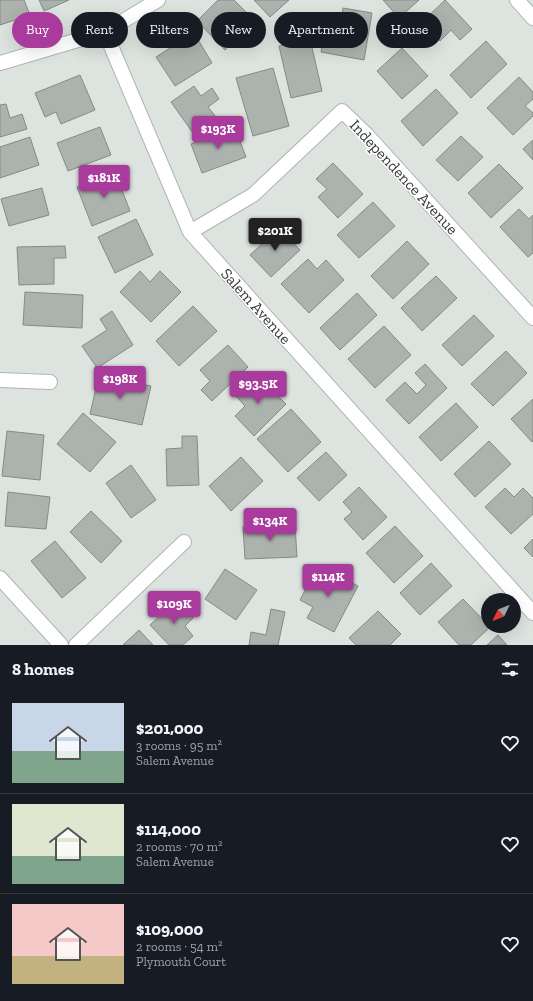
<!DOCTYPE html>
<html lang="en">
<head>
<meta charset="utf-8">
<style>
	body { margin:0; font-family:"Zilla Slab",serif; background:#20242c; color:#f1f3f6; height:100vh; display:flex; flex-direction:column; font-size:15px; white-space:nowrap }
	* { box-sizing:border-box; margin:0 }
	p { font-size:13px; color:#9ea1a6 }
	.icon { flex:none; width:22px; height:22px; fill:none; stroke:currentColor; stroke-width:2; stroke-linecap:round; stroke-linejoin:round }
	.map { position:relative; height:645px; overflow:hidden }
	.details { display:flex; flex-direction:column; background:#171b24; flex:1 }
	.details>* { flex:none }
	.guide { position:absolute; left:12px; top:12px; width:509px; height:36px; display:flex; gap:8px }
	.needle { width:26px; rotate:227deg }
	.tools { position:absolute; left:481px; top:593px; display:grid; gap:8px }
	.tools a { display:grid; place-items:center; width:40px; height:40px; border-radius:50%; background:#171b24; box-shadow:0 4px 16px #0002; font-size:20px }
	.price { position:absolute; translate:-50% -34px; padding:0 9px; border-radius:4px; background:#a83b9b; color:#fff; font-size:13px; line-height:26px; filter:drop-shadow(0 1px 2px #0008) }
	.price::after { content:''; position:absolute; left:50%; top:24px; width:12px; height:9px; margin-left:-6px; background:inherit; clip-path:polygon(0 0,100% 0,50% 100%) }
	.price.current { background:#222; color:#fff }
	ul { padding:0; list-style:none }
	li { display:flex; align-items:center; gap:12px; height:100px; padding:0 12px }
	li+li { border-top:1px solid #363941 }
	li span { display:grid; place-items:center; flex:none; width:112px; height:80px; border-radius:0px; color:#555 }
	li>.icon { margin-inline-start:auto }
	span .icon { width:48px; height:48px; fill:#fffc; stroke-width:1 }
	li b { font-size:17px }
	h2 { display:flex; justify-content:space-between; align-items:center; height:48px; padding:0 12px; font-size:17px }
	.tag { padding:0 14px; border-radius:18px; background:#171b24; box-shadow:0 4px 16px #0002; font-size:14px; line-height:36px }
	.tag.current { background:#a83b9b; color:#fff }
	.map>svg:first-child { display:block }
	.building { fill:#acb2ad; stroke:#848b86 }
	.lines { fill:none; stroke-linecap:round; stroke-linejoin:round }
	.street-casing { stroke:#afb5b0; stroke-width:16 }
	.street { stroke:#fff; stroke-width:14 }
	.labels { text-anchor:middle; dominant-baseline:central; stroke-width:3; stroke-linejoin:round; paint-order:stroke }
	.street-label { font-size:16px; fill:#383b39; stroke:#fff }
</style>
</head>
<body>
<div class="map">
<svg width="533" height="645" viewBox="0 0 533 645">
	<rect width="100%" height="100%" fill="#dde3de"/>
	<path class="building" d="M 0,0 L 24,0 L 30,15 L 0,25 Z
		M 39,0 L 69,0 L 44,11 Z
		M 218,0 L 234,0 L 254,20 L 225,50 L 197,21 Z
		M 254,0 L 289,0 L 270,17 Z
		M 383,0 L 419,0 L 399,18 Z
		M 445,0 L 472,29 L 460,40 L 451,30 L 440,41 L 422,22 Z
		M 343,8 L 372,13 L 364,60 L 321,52 L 325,29 L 339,31 Z
		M 194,33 L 212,63 L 175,86 L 156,57 Z
		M 310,39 L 322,91 L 291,98 L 279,46 Z
		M 486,41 L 507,64 L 471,98 L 450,75 Z
		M 402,48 L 428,76 L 402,99 L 377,71 Z
		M 273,68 L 289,126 L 253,136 L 236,78 Z
		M 80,75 L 95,110 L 61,124 L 56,112 L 45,117 L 35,93 Z
		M 519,77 L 533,92 L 533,99 L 525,106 L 533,113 L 533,116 L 513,135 L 487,108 Z
		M 194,86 L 201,96 L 212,88 L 219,99 L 208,107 L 216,117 L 193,133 L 171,102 Z
		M 436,89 L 458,113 L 423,146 L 401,121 Z
		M 6,104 L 10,118 L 22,114 L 27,129 L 0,137 L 0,105 Z
		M 100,127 L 111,155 L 68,171 L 57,143 Z
		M 235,128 L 246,157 L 202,173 L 191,144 Z
		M 461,136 L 483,157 L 458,181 L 436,160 Z
		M 30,137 L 39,165 L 0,178 L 0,147 Z
		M 533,140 L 533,160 L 523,149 Z
		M 333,163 L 363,194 L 338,218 L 318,197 L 327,189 L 316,179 Z
		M 499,164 L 523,188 L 491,218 L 468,193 Z
		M 115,172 L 130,211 L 92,226 L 77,187 Z
		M 42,188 L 49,215 L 9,226 L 1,199 Z
		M 373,202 L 395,226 L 359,258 L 337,235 Z
		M 519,209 L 529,219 L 533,215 L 533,253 L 528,257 L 500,227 Z
		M 136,219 L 153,255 L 115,273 L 98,237 Z
		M 279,228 L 300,250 L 271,277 L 250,255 Z
		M 407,241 L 429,264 L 393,299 L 371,276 Z
		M 65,246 L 66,258 L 54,258 L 54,284 L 19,285 L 17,247 Z
		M 308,259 L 317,269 L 326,260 L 344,280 L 309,313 L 281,284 Z
		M 140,271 L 150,282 L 160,271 L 181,292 L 151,322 L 120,292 Z
		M 436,276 L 457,298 L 422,331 L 401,308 Z
		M 25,292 L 83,295 L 82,328 L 23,325 Z
		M 357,293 L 377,315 L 340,350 L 320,328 Z
		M 193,306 L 217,331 L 179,366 L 156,341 Z
		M 112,311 L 133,345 L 97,368 L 82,346 L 107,330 L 100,319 Z
		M 474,315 L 494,336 L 462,366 L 442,345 Z
		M 384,326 L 411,355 L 375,388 L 348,359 Z
		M 228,345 L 248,367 L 212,401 L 201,390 L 210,381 L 200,370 Z
		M 506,351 L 527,373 L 493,406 L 471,384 Z
		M 425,364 L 447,388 L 409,424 L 386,400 L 405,382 L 417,394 L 426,385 L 415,373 Z
		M 99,375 L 151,386 L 142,425 L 90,414 Z
		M 257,375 L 286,404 L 254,436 L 235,416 L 245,406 L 236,396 Z
		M 533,399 L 533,441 L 532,442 L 511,419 Z
		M 456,403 L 478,427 L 441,461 L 419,437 Z
		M 291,409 L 321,442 L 288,472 L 257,439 Z
		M 83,413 L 116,442 L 90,472 L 57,444 Z
		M 7,431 L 44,435 L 40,480 L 2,476 Z
		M 182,436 L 197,436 L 199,485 L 167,486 L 166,449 L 182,448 Z
		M 489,441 L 511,464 L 475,497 L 454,474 Z
		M 326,452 L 347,475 L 319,501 L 297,478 Z
		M 241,457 L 263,481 L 231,511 L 209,486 Z
		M 131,465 L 156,500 L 131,518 L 106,483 Z
		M 359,487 L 387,517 L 363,540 L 344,519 L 352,512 L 343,502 Z
		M 505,488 L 514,497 L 523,488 L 533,498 L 533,514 L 511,534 L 485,507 Z
		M 8,492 L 50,497 L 46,529 L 5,526 Z
		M 91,511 L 122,541 L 101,563 L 70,532 Z
		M 295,525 L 297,557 L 245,559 L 243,527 Z
		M 395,526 L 423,556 L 394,583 L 366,553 Z
		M 533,539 L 533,557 L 524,548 Z
		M 55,541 L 86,578 L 62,598 L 31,561 Z
		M 431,563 L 452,586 L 420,615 L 400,593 Z
		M 318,565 L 358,586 L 334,632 L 307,618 L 313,607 L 300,600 Z
		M 225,569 L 257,590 L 236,620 L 205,599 Z
		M 463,599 L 490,627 L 471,645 L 459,645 L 438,622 Z
		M 176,601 L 193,618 L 185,626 L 193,636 L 183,645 L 169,645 L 150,625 Z
		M 271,609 L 285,612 L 278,645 L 249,645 L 251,632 L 266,635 Z
		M 378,611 L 401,634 L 390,645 L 356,645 L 349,638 Z
		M 139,630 L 153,645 L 123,645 Z
		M 498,635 L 507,645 L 487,645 Z"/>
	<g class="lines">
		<defs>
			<path id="street" d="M 517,0 L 533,18
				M 105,32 L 190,232 L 533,613
				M 0,63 L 105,32 L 158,0
				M 190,232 L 253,195 L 342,111 L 367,135 L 533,318
				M 0,380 L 50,382
				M 0,578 L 61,645
				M 76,645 L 184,542"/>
		</defs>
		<use href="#street" class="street-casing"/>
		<use href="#street" class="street"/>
	</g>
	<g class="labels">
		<g class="street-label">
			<text transform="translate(404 177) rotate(47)">Independence Avenue</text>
			<text transform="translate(256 306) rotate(48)">Salem Avenue</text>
		</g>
	</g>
</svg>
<div class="tools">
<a><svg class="needle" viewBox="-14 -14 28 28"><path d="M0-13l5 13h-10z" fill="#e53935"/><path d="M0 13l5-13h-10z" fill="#9ea1a6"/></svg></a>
</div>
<b class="price" style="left:218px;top:150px">$193K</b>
<b class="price" style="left:104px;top:199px">$181K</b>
<b class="price current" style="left:275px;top:252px">$201K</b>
<b class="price" style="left:120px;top:400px">$198K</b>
<b class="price" style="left:258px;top:405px">$93.5K</b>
<b class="price" style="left:270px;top:542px">$134K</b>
<b class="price" style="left:328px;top:598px">$114K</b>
<b class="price" style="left:174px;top:625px">$109K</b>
<div class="guide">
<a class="tag current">Buy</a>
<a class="tag">Rent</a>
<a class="tag">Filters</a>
<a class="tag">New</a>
<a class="tag">Apartment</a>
<a class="tag">House</a>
</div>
</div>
<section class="details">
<h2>8 homes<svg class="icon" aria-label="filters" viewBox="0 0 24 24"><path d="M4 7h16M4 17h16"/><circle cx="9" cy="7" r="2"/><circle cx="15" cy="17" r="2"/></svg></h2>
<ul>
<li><span style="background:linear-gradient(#c9d6e8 60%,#7fa58c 0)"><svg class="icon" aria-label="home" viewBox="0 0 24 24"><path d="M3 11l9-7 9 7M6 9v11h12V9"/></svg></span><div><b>$201,000</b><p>3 rooms · 95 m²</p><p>Salem Avenue</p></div><svg class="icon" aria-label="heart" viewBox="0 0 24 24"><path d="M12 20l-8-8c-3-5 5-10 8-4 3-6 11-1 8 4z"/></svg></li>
<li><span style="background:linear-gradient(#dfe7d0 65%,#7fa58c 0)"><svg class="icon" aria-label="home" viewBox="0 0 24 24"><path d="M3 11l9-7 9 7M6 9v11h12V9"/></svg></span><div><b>$114,000</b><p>2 rooms · 70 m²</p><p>Salem Avenue</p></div><svg class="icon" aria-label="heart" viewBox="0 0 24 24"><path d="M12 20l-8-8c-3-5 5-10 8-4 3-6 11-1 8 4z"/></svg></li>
<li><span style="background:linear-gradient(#f6c9c9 65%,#c2b280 0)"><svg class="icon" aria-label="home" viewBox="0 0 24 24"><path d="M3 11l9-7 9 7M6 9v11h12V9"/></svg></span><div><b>$109,000</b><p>2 rooms · 54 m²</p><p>Plymouth Court</p></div><svg class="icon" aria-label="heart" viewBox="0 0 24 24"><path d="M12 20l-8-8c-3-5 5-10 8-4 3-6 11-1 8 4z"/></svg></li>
</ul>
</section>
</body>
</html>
